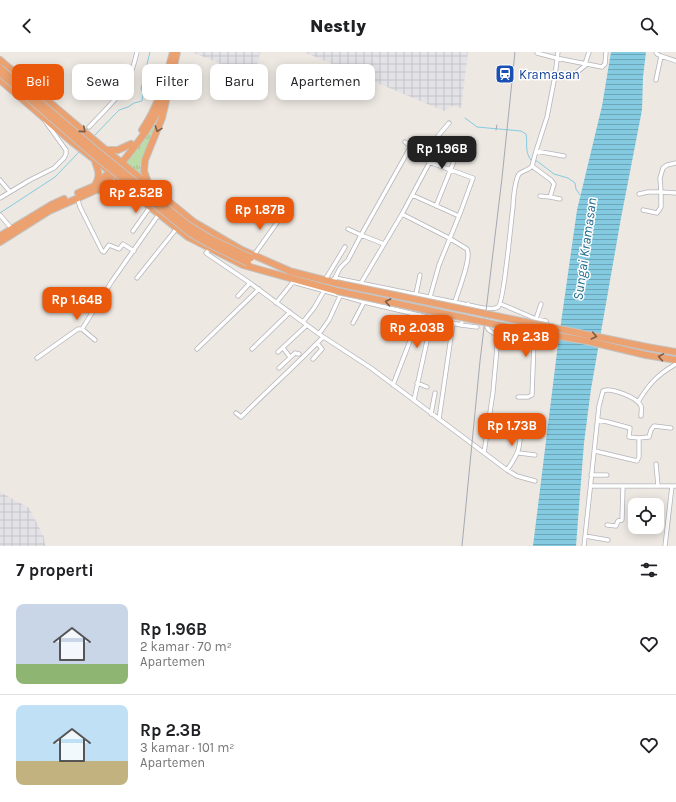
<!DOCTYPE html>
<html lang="id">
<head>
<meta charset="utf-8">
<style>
	body { margin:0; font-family:Karla,sans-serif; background:#f2f2f2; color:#202124; height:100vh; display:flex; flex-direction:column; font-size:15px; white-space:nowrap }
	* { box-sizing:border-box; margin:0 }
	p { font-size:13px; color:#757577 }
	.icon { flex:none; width:22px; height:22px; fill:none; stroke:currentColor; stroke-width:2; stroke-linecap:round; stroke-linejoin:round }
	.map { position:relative; height:494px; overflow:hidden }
	.sheet { display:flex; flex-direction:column; background:#fff; flex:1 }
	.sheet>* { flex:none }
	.guide { position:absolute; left:12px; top:12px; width:400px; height:36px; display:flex; gap:8px }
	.tools { position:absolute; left:628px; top:446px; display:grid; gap:8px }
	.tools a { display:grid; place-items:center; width:36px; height:36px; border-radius:8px; background:#fff; box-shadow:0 2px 10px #0003; font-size:20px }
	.price { position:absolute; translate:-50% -34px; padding:0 9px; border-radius:8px; background:#ea580c; color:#fff; font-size:13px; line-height:26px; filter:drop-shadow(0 1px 2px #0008) }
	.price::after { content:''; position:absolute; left:50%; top:24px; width:12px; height:9px; margin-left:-6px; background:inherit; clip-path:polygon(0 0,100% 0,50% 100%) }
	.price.current { background:#222; color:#fff }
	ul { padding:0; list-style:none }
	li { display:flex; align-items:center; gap:12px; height:100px; padding:0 16px }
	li+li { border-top:1px solid #e0e0e0 }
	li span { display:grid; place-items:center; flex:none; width:112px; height:80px; border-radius:8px; color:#555 }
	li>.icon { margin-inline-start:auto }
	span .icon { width:48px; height:48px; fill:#fffc; stroke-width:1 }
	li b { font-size:17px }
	h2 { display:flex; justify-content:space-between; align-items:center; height:48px; padding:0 16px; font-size:17px }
	.pill { padding:0 14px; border-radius:8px; background:#fff; box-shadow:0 2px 10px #0003; font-size:14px; line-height:36px }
	.pill.current { background:#ea580c; color:#fff }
	header { display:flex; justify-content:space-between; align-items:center; height:52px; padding:0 16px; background:#fff; font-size:18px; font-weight:800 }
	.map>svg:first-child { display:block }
	.industrial { fill:url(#industrial-grid) }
	.grass { fill:url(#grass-tufts) }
	.water { fill:url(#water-rules) }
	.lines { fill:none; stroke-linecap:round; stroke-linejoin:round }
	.stream { stroke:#84cbe1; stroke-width:1 }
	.street-casing { stroke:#b3b4bc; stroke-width:5 }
	.highway-casing { stroke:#c4c4c4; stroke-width:8 }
	.street { stroke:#fff; stroke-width:3.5 }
	.highway { stroke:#eba170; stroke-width:6 }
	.rail { stroke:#a5a8b5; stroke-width:1 }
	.highway-bridge-casing { stroke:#c4c4c4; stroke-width:8; stroke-linecap:butt }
	.highway-bridge { stroke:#eba170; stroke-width:6 }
	.oneway { stroke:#7a5c48 }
	.labels { text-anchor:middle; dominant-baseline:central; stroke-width:3; stroke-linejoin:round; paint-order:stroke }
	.transit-label { font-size:13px; fill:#164399; stroke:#fff; text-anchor:start }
	.water-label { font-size:14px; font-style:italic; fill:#206d90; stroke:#fff }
</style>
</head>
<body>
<header><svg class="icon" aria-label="back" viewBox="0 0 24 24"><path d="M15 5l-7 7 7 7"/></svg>Nestly<svg class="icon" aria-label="search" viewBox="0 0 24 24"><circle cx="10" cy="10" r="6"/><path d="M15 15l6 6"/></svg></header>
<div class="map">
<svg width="676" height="494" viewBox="0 0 676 494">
	<defs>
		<pattern id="industrial-grid" width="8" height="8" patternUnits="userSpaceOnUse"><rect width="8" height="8" fill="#e3e2e7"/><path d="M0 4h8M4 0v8" fill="none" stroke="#c3c2c6"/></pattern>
		<pattern id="grass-tufts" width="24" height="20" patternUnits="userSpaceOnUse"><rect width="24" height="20" fill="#bbdca6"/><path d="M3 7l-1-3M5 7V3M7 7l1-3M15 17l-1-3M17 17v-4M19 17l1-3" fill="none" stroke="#a1bd8f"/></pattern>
		<pattern id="water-rules" width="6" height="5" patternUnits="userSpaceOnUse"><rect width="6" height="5" fill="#84cbe1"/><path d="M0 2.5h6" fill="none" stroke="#6ca5b7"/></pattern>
	</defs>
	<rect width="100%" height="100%" fill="#ede8e2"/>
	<path class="industrial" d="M 192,0 L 260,0 L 255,26 Z
		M 304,0 L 468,0 L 461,56 L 452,54 L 444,59 Z
		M 0,440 L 29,456 L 44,485 L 45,494 L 0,494 Z"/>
	<path class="grass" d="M 162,55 L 157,74 L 141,110 L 140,117 L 142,125 L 126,110 Z"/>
	<path class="water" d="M 611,0 L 646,0 L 643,25 L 642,58 L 621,166 L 591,337 L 584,391 L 576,494 L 533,494 L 558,292 L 577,158 L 602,54 Z"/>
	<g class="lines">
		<path class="stream" d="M 465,66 L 477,75 L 521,79 L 526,82 C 528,91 524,99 531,108
			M 94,84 L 119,58 L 128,55 L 134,51 L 142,49 L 143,41 L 141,37 L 150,0
			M 534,109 L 537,109 L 554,122 L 568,126 L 575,131 L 576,137 L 580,143
			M 0,161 L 55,125 L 80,99"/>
		<defs>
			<path id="street" d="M 656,0 L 657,2 L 661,4 L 656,28
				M 537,1 L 556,6 L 602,15 L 605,12 L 606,0
				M 661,4 L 676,9
				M 585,12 L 589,0
				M 555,24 L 558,0
				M 89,75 C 116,46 128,40 137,0
				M 411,94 L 432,105
				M 536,99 L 564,104
				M 429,110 L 473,126 L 461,159 L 439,213 L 430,245
				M 532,114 L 551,128 L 554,132 L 550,145 L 540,144
				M 0,128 L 10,140
				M 639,142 L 648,140 L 661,140 L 660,126 L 663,116 L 667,113 L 676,111
				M 412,143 L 459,164
				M 77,145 L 80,155 L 102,199 L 104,200 L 109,193 L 119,197 L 123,192 L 134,199
				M 550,145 L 560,147
				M 0,146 L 30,128 L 54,116 L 64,106 L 66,102 L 66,98 L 45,69
				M 436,154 L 462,89
				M 643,158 L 657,161 L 661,155 L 661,140 L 676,141
				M 402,162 L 449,186 L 467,197 C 472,206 458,239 455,250
				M 0,163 L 11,176
				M 348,177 L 361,183 L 411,94 L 405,90
				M 133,179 L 150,155
				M 209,197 L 206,201 L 250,231 L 319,282 L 371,316 L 507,418 L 517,424 L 535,429
				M 254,203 L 281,165
				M 137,226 L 177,176
				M 335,226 L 340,216 L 348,208 L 361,183 L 384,192
				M 293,228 L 293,230 L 364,250 L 461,273 L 468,252
				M 325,228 L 345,195
				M 331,230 L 335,226 L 483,256 C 488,256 494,258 498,255 C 504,251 511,168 513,155 C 513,148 515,128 519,122 C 522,119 529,118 532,114 L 536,99 L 547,65 L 555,24 L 576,21 L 587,12
				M 361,231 L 402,162 L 441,89 L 441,86 L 438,84 L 449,71
				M 416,242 L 420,223
				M 238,244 L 250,231
				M 276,251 L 293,230
				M 501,252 L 536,267 L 546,269 C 548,278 541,285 534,289
				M 486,256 C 487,262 485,269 487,275 C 491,286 524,288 534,289 L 532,343 L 528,345 L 518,345
				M 536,267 L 541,252
				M 303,270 L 314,256 L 324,239
				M 353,271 L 364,250
				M 461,273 L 477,275
				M 82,277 L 95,288
				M 319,282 L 329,268 L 340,244
				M 283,296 L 290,305
				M 197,297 L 259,237
				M 252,297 L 290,260
				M 278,300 L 307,273
				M 37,306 L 78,277 L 82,277 L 112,229 L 159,162
				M 313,307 L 322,297 L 317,291
				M 279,316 L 295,301 L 299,302
				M 417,331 L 427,335
				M 393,333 L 420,263
				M 414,348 L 432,266
				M 638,350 C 649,332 657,323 676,312
				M 236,361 L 241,365 C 268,338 297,312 323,285
				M 431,362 L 435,341
				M 439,367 L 453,271
				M 598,368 L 608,370 L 630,376 L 629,385 L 639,386
				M 595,399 L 637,409 L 639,405 L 639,386 L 649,385 L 651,378 L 654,374 L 671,376
				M 484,401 L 493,340 L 498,284
				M 519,401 L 535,403
				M 656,412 L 658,434
				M 507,418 C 520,400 520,395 521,373
				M 591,423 L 607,423
				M 591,434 L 676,434
				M 607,473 L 616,474 L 618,469 L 622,468 L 623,434
				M 585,484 L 608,488
				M 584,494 L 599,354 L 603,339 C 610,335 637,345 641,354 C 642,357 641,361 641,364
				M 665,494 L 672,434"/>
			<path id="highway" d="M 0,8 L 100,93 L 194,170 L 242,198 L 292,220
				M 0,28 L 72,90 L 117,125 L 150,155 L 188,185 L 243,213 L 337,239
				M 142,78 C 158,55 166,27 173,0
				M 106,98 L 118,98 L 131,92
				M 120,113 C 138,91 157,67 167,39 C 172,27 174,13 177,0
				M 95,133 C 101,124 98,118 95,109
				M 149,133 L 144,119 L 145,108 L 162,66 L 166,49
				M 97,138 L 117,139 L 138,147
				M 78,141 L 97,133 L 112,117
				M 0,184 L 51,153 L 64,147
				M 0,190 L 49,159 L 96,138 L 107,130 L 115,120
				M 289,219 L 336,231
				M 647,295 L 676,300
				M 646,303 L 676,308"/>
		</defs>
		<use href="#street" class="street-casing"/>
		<use href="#highway" class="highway-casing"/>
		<use href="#street" class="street"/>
		<use href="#highway" class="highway"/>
		<path class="rail" d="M 496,78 L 497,73
			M 462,494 L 480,309 L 502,126 L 515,0"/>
		<defs>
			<path id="highway-bridge" d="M 0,16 L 97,99 L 188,173 L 211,187 L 251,206
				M 0,21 L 95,104 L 190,181 L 209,192 L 248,211
				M 336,231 L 647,295
				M 337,239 L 522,278 L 587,289 L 646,303"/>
		</defs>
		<use href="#highway-bridge" class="highway-bridge-casing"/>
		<use href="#highway-bridge" class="highway-bridge"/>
	</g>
	<defs><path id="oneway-chevron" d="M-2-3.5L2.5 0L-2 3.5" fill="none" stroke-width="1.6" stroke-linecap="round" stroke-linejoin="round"/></defs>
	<g class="oneway">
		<use href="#oneway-chevron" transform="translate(158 77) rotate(110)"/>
		<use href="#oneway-chevron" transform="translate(83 78) rotate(41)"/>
		<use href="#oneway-chevron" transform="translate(388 250) rotate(-169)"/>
		<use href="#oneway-chevron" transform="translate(594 284) rotate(13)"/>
		<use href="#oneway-chevron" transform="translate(661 305) rotate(-170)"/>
	</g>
	<defs>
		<symbol id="station-square" viewBox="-11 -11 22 22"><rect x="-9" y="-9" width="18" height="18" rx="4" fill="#1a4fb4" stroke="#fff"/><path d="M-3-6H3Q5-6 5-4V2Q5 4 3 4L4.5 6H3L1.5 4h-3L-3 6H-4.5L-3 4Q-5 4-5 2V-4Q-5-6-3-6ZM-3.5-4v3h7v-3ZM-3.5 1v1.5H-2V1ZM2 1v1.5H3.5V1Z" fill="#fff"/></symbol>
	</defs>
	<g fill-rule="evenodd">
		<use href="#station-square" x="494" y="11" width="22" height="22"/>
	</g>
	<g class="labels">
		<g class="transit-label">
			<text x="519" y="22">Kramasan</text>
		</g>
		<g class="water-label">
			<text transform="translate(585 197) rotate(-82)">Sungai Kramasan</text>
		</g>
	</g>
</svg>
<div class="tools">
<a><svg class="icon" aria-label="locate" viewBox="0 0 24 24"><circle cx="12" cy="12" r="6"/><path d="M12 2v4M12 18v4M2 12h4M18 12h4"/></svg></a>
</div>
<b class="price current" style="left:442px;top:118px">Rp 1.96B</b>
<b class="price" style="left:136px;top:162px">Rp 2.52B</b>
<b class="price" style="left:260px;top:179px">Rp 1.87B</b>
<b class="price" style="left:77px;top:269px">Rp 1.64B</b>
<b class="price" style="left:417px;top:297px">Rp 2.03B</b>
<b class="price" style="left:526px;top:306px">Rp 2.3B</b>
<b class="price" style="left:512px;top:395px">Rp 1.73B</b>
<div class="guide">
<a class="pill current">Beli</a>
<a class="pill">Sewa</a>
<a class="pill">Filter</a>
<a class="pill">Baru</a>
<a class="pill">Apartemen</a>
</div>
</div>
<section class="sheet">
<h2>7 properti<svg class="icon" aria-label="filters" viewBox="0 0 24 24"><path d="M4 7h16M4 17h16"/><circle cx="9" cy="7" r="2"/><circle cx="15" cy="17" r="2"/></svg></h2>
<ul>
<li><span style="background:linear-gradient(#c9d6e8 75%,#8fb573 0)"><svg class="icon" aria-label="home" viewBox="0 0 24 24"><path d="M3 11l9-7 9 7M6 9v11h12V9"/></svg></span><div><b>Rp 1.96B</b><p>2 kamar · 70 m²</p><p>Apartemen</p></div><svg class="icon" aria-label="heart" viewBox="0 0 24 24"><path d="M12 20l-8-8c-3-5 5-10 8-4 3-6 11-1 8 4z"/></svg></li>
<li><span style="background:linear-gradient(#bfe0f5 70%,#c2b280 0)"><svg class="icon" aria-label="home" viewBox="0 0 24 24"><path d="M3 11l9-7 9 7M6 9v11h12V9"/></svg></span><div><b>Rp 2.3B</b><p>3 kamar · 101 m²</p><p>Apartemen</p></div><svg class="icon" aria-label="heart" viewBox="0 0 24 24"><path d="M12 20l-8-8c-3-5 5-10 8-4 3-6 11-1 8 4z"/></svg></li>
</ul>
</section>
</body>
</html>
